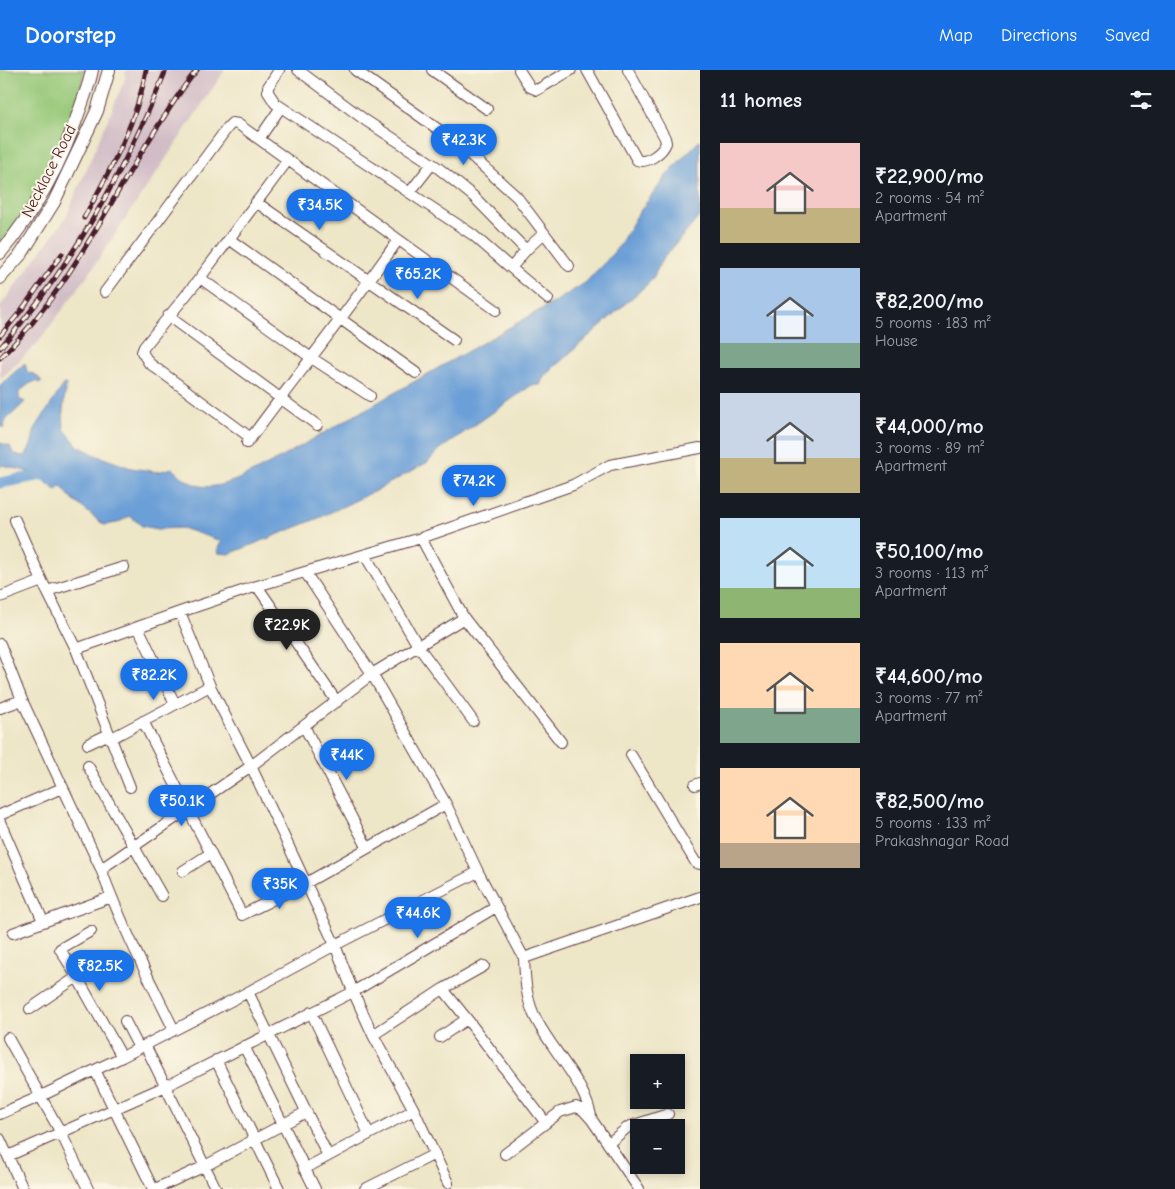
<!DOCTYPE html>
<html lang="en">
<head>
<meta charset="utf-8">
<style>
	body { margin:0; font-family:"Comic Neue",sans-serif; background:#242831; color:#f1f3f6; height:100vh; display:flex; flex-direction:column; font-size:19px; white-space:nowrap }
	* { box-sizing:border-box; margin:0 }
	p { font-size:16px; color:#9ea1a6 }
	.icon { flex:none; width:28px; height:28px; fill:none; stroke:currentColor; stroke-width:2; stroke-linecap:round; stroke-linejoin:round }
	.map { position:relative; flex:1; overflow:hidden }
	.side { display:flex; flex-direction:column; background:#171b24; width:475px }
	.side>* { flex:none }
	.controls { position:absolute; left:630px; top:984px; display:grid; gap:10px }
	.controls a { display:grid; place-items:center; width:55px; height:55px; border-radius:0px; background:#171b24; box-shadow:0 2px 8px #0003; font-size:25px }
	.price { position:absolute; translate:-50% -42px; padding:0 11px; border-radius:18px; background:#1a73e8; color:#fff; font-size:16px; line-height:32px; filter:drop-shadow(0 1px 2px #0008) }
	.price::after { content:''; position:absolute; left:50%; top:30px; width:15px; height:11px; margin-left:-8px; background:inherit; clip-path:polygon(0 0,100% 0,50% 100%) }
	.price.selected { background:#222; color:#fff }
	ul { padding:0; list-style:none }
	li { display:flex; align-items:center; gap:15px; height:125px; padding:0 20px }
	li span { display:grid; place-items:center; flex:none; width:140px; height:100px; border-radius:0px; color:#555 }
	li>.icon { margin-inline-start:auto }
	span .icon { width:60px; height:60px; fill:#fffc; stroke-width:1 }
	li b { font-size:21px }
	h2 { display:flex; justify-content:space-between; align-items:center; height:60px; padding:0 20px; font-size:21px }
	header { display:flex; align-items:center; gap:30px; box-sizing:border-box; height:70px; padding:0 25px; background:#1a73e8; color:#fff }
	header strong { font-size:24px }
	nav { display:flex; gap:28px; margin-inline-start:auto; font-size:18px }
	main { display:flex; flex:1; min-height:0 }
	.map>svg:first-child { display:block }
	.industrial { fill:#d2bdc7 }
	.green { fill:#96c878; stroke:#707452 }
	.water { fill:#6b9fd7; stroke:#5a5f81 }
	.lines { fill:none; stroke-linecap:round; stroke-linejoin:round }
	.canal { stroke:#6b9fd7; stroke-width:11 }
	.minor-casing { stroke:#623d42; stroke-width:12 }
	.major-casing { stroke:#623d42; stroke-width:14 }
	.minor { stroke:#fff; stroke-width:10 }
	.major { stroke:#fff; stroke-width:12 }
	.rail-casing { stroke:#4a1f2b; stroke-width:5 }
	.rail { stroke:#fcf5e5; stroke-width:3; stroke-dasharray:9; stroke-linecap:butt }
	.labels { text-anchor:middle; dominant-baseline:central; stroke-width:4; stroke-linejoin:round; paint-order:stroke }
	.street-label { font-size:16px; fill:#4a1f2b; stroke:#fcf5e5 }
</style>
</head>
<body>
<header>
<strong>Doorstep</strong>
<nav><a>Map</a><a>Directions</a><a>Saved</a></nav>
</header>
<main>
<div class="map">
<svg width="700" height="1119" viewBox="0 0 700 1119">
	<rect width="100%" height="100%" fill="#fcf5e5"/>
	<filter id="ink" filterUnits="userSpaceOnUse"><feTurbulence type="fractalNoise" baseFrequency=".02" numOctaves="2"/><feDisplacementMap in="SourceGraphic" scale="10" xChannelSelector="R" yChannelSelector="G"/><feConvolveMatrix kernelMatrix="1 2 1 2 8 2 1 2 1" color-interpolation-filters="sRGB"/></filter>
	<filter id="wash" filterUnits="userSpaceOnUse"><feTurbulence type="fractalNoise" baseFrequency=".0096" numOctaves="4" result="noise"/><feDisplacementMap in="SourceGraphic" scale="20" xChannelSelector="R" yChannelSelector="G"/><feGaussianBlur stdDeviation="1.12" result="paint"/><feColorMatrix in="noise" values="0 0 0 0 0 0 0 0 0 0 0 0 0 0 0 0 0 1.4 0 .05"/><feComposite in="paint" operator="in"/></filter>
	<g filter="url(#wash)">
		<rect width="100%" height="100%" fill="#ede6c7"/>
		<path class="industrial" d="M 126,0 L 225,0 L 88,205 L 36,275 L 0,309 L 0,237 L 66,147 L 125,9 Z"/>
		<path class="green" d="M 0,0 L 84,0 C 77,49 32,140 0,177 Z"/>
		<path class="water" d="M 700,70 L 700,146 L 662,190 L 652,210 L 544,306 L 540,315 L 532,315 L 439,380 L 428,392 L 375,421 L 319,448 L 229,484 L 218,483 L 217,481 L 221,471 L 182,458 L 158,459 L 142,456 L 130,446 L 117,453 L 104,455 L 73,430 L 61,416 L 56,420 L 34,403 L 2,395 L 0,397 L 0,373 L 10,376 L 13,383 L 22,386 L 26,385 L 31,375 L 35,359 L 64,314 L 66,314 L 63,341 L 64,359 L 78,376 L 98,386 L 131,398 L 158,402 L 172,398 C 179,404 186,411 194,414 C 216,424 251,403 271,393 L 556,231 L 585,213 L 608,189 L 619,176 L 638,144 L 669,102 Z
			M 25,293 L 27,302 L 36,305 L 42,311 L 39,313 L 36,311 L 29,314 L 19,322 L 19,329 L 25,332 L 5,351 L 4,358 L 0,356 L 0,315 Z"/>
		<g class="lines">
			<path class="canal" d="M 0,413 L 53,403"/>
		</g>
	</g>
	<g filter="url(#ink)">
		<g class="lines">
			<defs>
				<path id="minor" d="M 279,0 L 268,17 L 268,22 L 275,33 L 473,165 L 511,198
					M 298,0 L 365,50 L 437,97 L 473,126 L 526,180
					M 355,0 L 456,72 L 517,127 L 569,196
					M 432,0 L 487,39
					M 519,0 L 530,17 L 537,20 L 571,0
					M 587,0 L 637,90 C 647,94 662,83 666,73 L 665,68 L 628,0
					M 259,69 L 281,37
					M 410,122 L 432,94
					M 256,132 L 454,270
					M 544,163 L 526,180 L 511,198 L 548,229
					M 229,169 L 416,303
					M 200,208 L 310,287 L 370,326
					M 105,222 L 228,57 L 232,53 L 238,54 L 496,240
					M 168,246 L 317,355
					M 251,368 L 149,293 L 142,282 L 144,277 L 200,208 L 288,90
					M 247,373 C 297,305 350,239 398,170
					M 15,450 L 42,511 L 76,579 L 130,717
					M 421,468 L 464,548 L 561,672
					M 365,485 L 418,576 L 473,651
					M 305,502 L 372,604 L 446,734 L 478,802 L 524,888
					M 257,516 L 337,632
					M 47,521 L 124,497
					M 0,527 L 42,511
					M 180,542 L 210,616 L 251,696 L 335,875 L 352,919 L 373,965 L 414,1040 L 448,1113
					M 138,557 L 175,634
					M 0,574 L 22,630 L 101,799 C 121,854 148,907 174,960
					M 76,579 L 180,542 L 257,516 L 421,468 L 573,415 L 610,395 L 700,378
					M 0,638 L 22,630
					M 143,651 L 242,845 L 306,813 L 446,734
					M 304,656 L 367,777
					M 110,669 L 210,616
					M 88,674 L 109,664
					M 631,685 L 696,793 L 700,794
					M 88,696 L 162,826
					M 695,715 L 700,713
					M 0,745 L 62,718
					M 0,752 L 43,851
					M 101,799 L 251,696 L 372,604 L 464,548
					M 183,801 L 211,783
					M 91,861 L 60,879 L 77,907 L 122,987
					M 13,863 L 111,827
					M 248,922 L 328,1086
					M 30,939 L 77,907
					M 311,942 L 369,1064
					M 467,949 L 546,1053
					M 125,951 L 139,978
					M 373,965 L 443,919 L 484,896
					M 440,967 L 467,949 L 443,919
					M 8,968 L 61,1063 L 88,1119
					M 145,975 L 216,1119
					M 244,976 L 315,1119
					M 216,990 L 279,1119
					M 95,1000 L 153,1119
					M 0,1044 L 41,1026 L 122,987 L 248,922 L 335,875 L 478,802
					M 592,1050 C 585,1011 554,984 536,949 C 526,930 525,910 524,888 L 700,827
					M 0,1069 L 23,1119
					M 608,1074 L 628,1057 L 668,1044
					M 505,1084 L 560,1042 L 576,1037 L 583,1040 L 592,1050 L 639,1119
					M 8,1086 L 166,1016 L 353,922 L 496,837
					M 304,1099 L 414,1040
					M 155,1119 L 205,1096 L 306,1042
					M 365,1119 L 435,1084"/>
				<path id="major" d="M 0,183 C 36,141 63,89 81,36 C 85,24 90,12 92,0
					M 0,208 L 22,183 L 54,132 L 97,41 L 109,0"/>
			</defs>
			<use href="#minor" class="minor-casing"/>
			<use href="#major" class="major-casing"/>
			<use href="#minor" class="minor"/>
			<use href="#major" class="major"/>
			<defs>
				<path id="rail" d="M 84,148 C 109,102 137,53 146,0
					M 0,266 L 20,242 L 62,184
					M 0,278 C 72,197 125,100 166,0
					M 0,288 C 70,221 109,129 162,50 C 173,33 184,15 197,0"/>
			</defs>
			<use href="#rail" class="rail-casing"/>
			<use href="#rail" class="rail"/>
		</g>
	</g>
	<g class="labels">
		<g class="street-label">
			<text transform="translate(49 101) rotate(-63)">Necklace Road</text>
		</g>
	</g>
</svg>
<div class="controls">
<a>+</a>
<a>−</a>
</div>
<b class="price" style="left:464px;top:96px">₹42.3K</b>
<b class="price" style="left:320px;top:161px">₹34.5K</b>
<b class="price" style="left:418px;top:230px">₹65.2K</b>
<b class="price" style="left:474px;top:437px">₹74.2K</b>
<b class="price selected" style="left:287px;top:581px">₹22.9K</b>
<b class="price" style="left:154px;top:631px">₹82.2K</b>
<b class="price" style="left:347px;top:711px">₹44K</b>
<b class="price" style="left:182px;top:757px">₹50.1K</b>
<b class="price" style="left:280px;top:840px">₹35K</b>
<b class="price" style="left:418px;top:869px">₹44.6K</b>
<b class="price" style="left:100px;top:922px">₹82.5K</b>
</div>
<section class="side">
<h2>11 homes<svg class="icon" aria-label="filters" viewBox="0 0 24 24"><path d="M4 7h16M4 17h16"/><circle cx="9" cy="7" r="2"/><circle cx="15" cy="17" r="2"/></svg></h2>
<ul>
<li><span style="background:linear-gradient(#f6c9c9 65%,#c2b280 0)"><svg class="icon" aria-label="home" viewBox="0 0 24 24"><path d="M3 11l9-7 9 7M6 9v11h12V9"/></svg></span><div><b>₹22,900/mo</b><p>2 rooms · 54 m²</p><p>Apartment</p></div></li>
<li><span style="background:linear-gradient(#a9c7e8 75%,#7fa58c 0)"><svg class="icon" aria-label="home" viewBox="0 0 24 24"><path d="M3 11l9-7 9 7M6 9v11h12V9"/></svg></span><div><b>₹82,200/mo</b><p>5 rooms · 183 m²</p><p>House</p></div></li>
<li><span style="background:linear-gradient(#c9d6e8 65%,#c2b280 0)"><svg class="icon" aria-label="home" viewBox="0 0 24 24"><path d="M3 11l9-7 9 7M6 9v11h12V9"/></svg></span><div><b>₹44,000/mo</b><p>3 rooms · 89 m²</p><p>Apartment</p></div></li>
<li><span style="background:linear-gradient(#bfe0f5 70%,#8fb573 0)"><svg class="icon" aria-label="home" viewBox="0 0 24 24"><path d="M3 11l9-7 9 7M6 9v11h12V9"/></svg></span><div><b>₹50,100/mo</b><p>3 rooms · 113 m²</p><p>Apartment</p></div></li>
<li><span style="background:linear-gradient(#ffd9b3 65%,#7fa58c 0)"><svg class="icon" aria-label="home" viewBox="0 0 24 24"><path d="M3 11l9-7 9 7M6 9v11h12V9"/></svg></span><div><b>₹44,600/mo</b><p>3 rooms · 77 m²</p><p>Apartment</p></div></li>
<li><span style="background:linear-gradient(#ffd9b3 75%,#b9a48a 0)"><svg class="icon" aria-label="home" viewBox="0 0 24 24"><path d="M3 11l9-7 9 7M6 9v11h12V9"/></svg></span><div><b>₹82,500/mo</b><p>5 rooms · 133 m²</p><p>Prakashnagar Road</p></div></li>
</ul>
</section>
</main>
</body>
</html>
